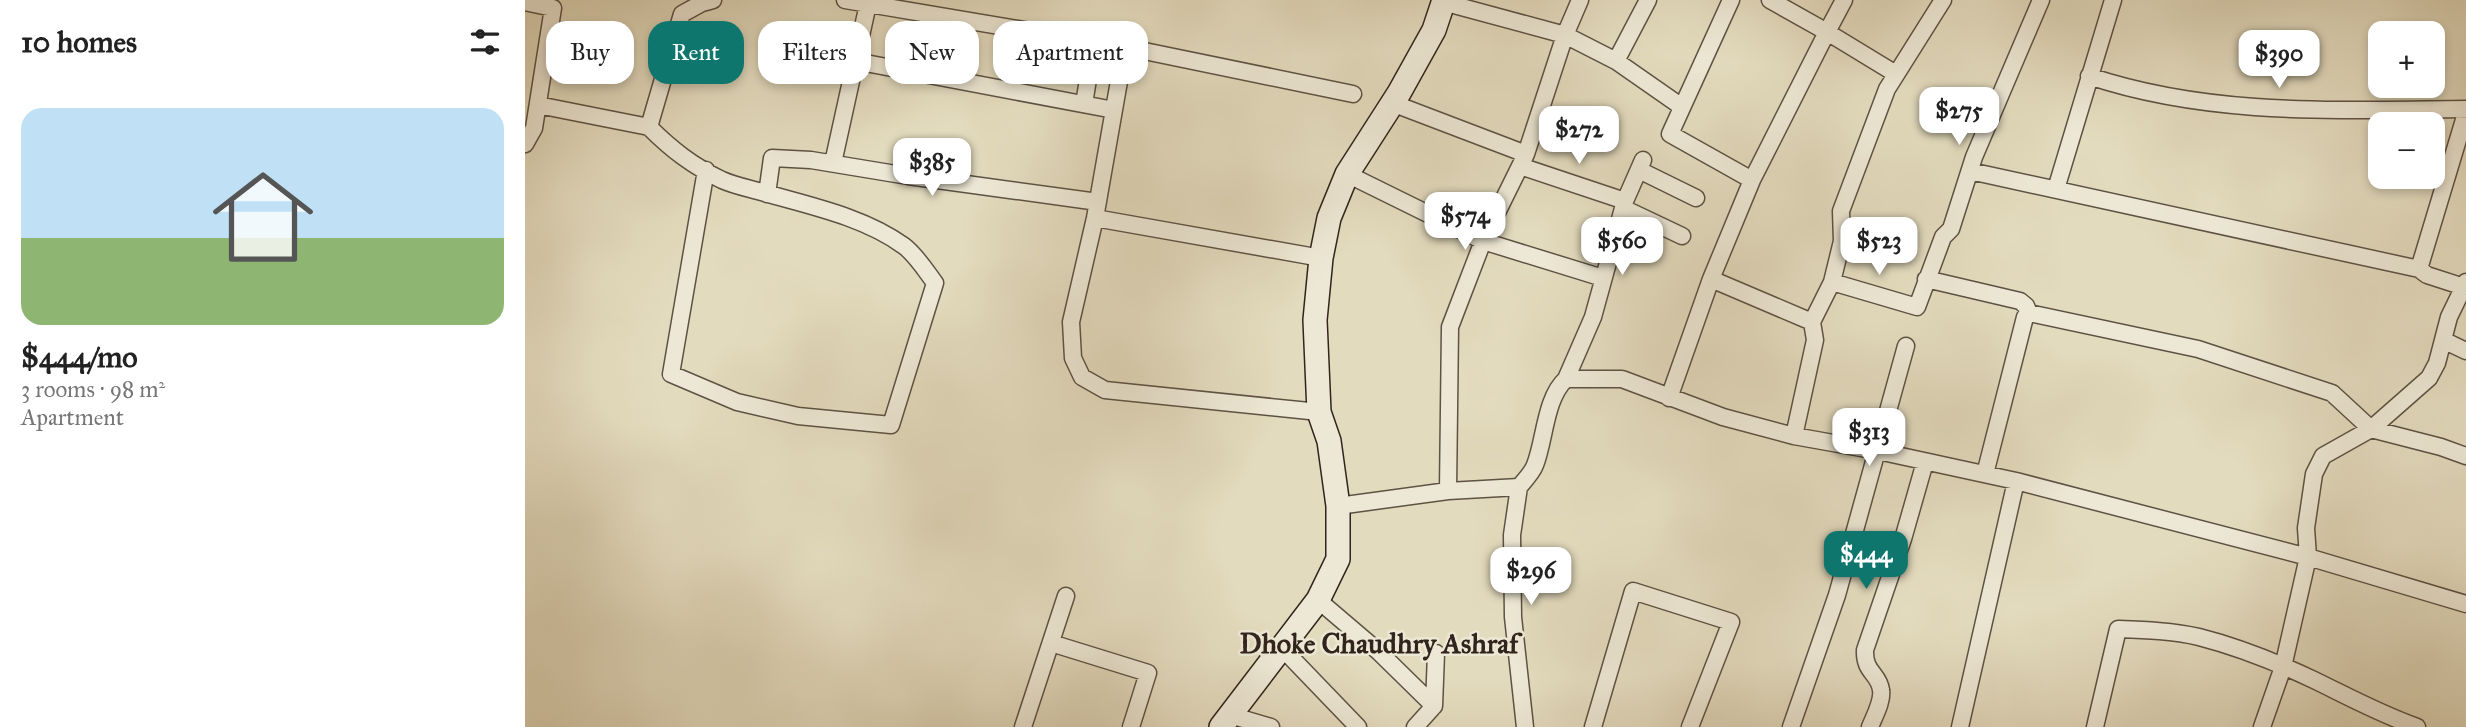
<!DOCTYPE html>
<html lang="en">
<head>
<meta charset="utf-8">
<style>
	body { margin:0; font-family:"IM FELL Great Primer",serif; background:#f2f2f2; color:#222; height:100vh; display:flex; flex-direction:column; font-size:26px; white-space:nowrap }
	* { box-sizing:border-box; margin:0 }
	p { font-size:23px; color:#767676 }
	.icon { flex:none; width:38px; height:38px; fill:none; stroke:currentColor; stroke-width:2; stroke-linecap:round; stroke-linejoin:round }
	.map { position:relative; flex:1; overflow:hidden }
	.panel { display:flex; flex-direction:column; background:#fff; width:525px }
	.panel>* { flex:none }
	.banner { position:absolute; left:21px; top:21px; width:665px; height:63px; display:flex; gap:14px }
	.fabs { position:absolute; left:1843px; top:21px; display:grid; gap:14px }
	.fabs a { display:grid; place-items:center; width:77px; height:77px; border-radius:14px; background:#fff; box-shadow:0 4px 10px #0003; font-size:35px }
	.price { position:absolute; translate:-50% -60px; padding:0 16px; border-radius:14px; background:#fff; color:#222; font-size:23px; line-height:46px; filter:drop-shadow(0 2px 4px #0008) }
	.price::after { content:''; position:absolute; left:50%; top:42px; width:21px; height:16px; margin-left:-10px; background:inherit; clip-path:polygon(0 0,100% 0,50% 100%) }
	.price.on { background:#0f766e; color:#fff }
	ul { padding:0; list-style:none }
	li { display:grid; align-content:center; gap:14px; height:371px; padding:0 21px }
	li+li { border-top:2px solid #e0e0e0 }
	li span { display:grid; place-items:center; height:217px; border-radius:21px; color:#555 }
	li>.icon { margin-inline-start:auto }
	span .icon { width:126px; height:126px; fill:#fffc; stroke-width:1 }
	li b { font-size:30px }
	h2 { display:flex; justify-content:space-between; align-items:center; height:84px; padding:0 21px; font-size:30px }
	.chip { padding:0 24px; border-radius:21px; background:#fff; box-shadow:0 4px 10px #0003; font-size:24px; line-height:63px }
	.chip.on { background:#0f766e; color:#fff }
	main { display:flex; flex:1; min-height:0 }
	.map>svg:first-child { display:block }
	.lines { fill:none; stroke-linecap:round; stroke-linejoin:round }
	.street-casing { stroke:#5e5244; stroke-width:19 }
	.secondary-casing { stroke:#31241c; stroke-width:26 }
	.street { stroke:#ede8d5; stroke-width:16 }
	.secondary { stroke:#ede8d5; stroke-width:23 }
	.labels { text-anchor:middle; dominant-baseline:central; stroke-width:5; stroke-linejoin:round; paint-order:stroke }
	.neighbourhood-label { font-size:28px; font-weight:bold; fill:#31241c; stroke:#ede8d5 }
</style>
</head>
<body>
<main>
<section class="panel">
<h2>10 homes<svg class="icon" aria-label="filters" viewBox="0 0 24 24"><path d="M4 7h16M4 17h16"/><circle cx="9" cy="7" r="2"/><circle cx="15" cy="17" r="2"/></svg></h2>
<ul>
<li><span style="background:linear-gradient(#bfe0f5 60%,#8fb573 0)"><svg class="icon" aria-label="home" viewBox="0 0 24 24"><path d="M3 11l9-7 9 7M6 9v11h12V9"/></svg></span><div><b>$444/mo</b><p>3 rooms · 98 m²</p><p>Apartment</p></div></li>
</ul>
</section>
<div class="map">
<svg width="1941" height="727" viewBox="0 0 1941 727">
	<rect width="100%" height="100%" fill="#e3dbbe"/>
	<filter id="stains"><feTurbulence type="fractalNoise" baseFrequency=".00286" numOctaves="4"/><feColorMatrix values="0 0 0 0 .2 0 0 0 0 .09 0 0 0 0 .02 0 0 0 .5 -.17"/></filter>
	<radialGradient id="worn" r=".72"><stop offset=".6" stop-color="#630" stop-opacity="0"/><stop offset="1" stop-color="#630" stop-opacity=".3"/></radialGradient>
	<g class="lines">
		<defs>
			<path id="street" d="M 320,0 L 600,47 L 828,94
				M 1206,0 L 1145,134 L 1227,180
				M 1245,0 L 1302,32 L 1319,0
				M 0,2 L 28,8 L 9,128 L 0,144
				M 918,2 L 1040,35 L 1091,61 L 1157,107
				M 600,47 L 570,218 L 546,322 L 548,358 L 557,377 L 580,390 L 794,412
				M 330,61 L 589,110
				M 1091,61 L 1123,0
				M 1564,76 C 1686,117 1815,110 1941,109
				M 867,103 L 1001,154 L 1040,35 L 1055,0
				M 559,104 L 569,42
				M 13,105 L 124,127 L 157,14 L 177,3 L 188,0
				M 124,127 C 147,150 168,166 197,180 C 208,185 222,188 233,191 C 281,205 338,216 379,246 C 391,255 401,271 410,283 L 366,425 L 273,416 L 212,402 L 146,374 L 181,170
				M 308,163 L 343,4
				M 995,166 L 1100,201
				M 1114,170 L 1171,198
				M 1445,171 L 1894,269 L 1941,113
				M 822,174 L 958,241 L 1078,278
				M 1531,189 L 1588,0
				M 242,194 L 247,158 L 286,160 L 383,176 L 573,202
				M 1098,208 L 1157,236
				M 570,218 L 796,258
				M 1894,269 L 1902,275 L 1939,287
				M 1186,279 L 1287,322
				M 1401,279 L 1495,301 L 1501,306 L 1504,313
				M 1307,282 L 1392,307 L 1418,237 L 1426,229 L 1449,157 L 1516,0
				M 1918,340 L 1941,351
				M 1041,379 L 1068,317 L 1100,201 L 1118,160
				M 1144,398 L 1186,279 L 1227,180 L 1302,32 L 1371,74
				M 1269,436 L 1290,340 L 1287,322 L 1307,282 L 1317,241 L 1316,211 L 1362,89 L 1418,0
				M 1460,474 L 1500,317 L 1504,313 L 1673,349 L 1807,393 L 1846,429 L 1916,447 L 1941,456
				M 994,487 L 987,535 L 988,617 L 1000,727
				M 923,491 L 925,327 L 958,241 L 1001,154
				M 813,506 L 923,491 L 994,487 C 999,481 1007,473 1010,465 C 1020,440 1020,398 1041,379 L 1097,379 L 1198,417 L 1269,436 L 1353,451 L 1491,481 L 1783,557 L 1941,604
				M 793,600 L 854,652 L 909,706
				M 526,643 L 623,673 L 606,727
				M 756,647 L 833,727
				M 705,715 L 746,727
				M 498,727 L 541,596
				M 890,727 L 909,706 L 911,653
				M 1068,727 L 1108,591 L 1206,622 L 1165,727
				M 1266,727 L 1312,595 L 1381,346
				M 1345,727 C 1349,717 1358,701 1356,690 C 1354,673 1339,673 1340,650 L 1378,539 L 1400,462
				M 1435,727 L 1491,481
				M 1570,727 L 1593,629 C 1620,630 1648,631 1674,637 C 1713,647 1753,663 1789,680 C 1824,697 1855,714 1892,727
				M 1737,727 L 1758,667 L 1783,557 L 1781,528 L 1789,474 L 1798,456 L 1846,429 L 1904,378 L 1912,363 L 1924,317 L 1941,282"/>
			<path id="secondary" d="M 696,727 L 793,600 L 813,559 L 813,506 L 804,441 L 794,412 L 790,320 L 796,258 L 804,218 L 822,174 L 874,93 L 909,30 L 919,0"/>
		</defs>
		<use href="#street" class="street-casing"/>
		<use href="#secondary" class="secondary-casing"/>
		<use href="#street" class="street"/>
		<use href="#secondary" class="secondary"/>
	</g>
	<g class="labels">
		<g class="neighbourhood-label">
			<text x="854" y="643">Dhoke Chaudhry Ashraf</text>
		</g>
	</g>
	<rect width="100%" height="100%" filter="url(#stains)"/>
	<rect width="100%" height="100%" fill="url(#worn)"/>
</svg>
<div class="fabs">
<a>+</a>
<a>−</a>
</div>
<b class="price" style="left:1754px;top:90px">$390</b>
<b class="price" style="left:1434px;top:147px">$275</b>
<b class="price" style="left:1054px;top:166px">$272</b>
<b class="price" style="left:407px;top:198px">$385</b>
<b class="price" style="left:940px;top:252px">$574</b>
<b class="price" style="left:1097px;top:277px">$560</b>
<b class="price" style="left:1354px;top:277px">$523</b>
<b class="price" style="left:1344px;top:468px">$313</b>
<b class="price on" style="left:1341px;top:591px">$444</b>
<b class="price" style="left:1006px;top:607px">$296</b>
<div class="banner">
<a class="chip">Buy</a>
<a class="chip on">Rent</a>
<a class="chip">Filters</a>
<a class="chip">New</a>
<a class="chip">Apartment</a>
</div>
</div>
</main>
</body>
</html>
